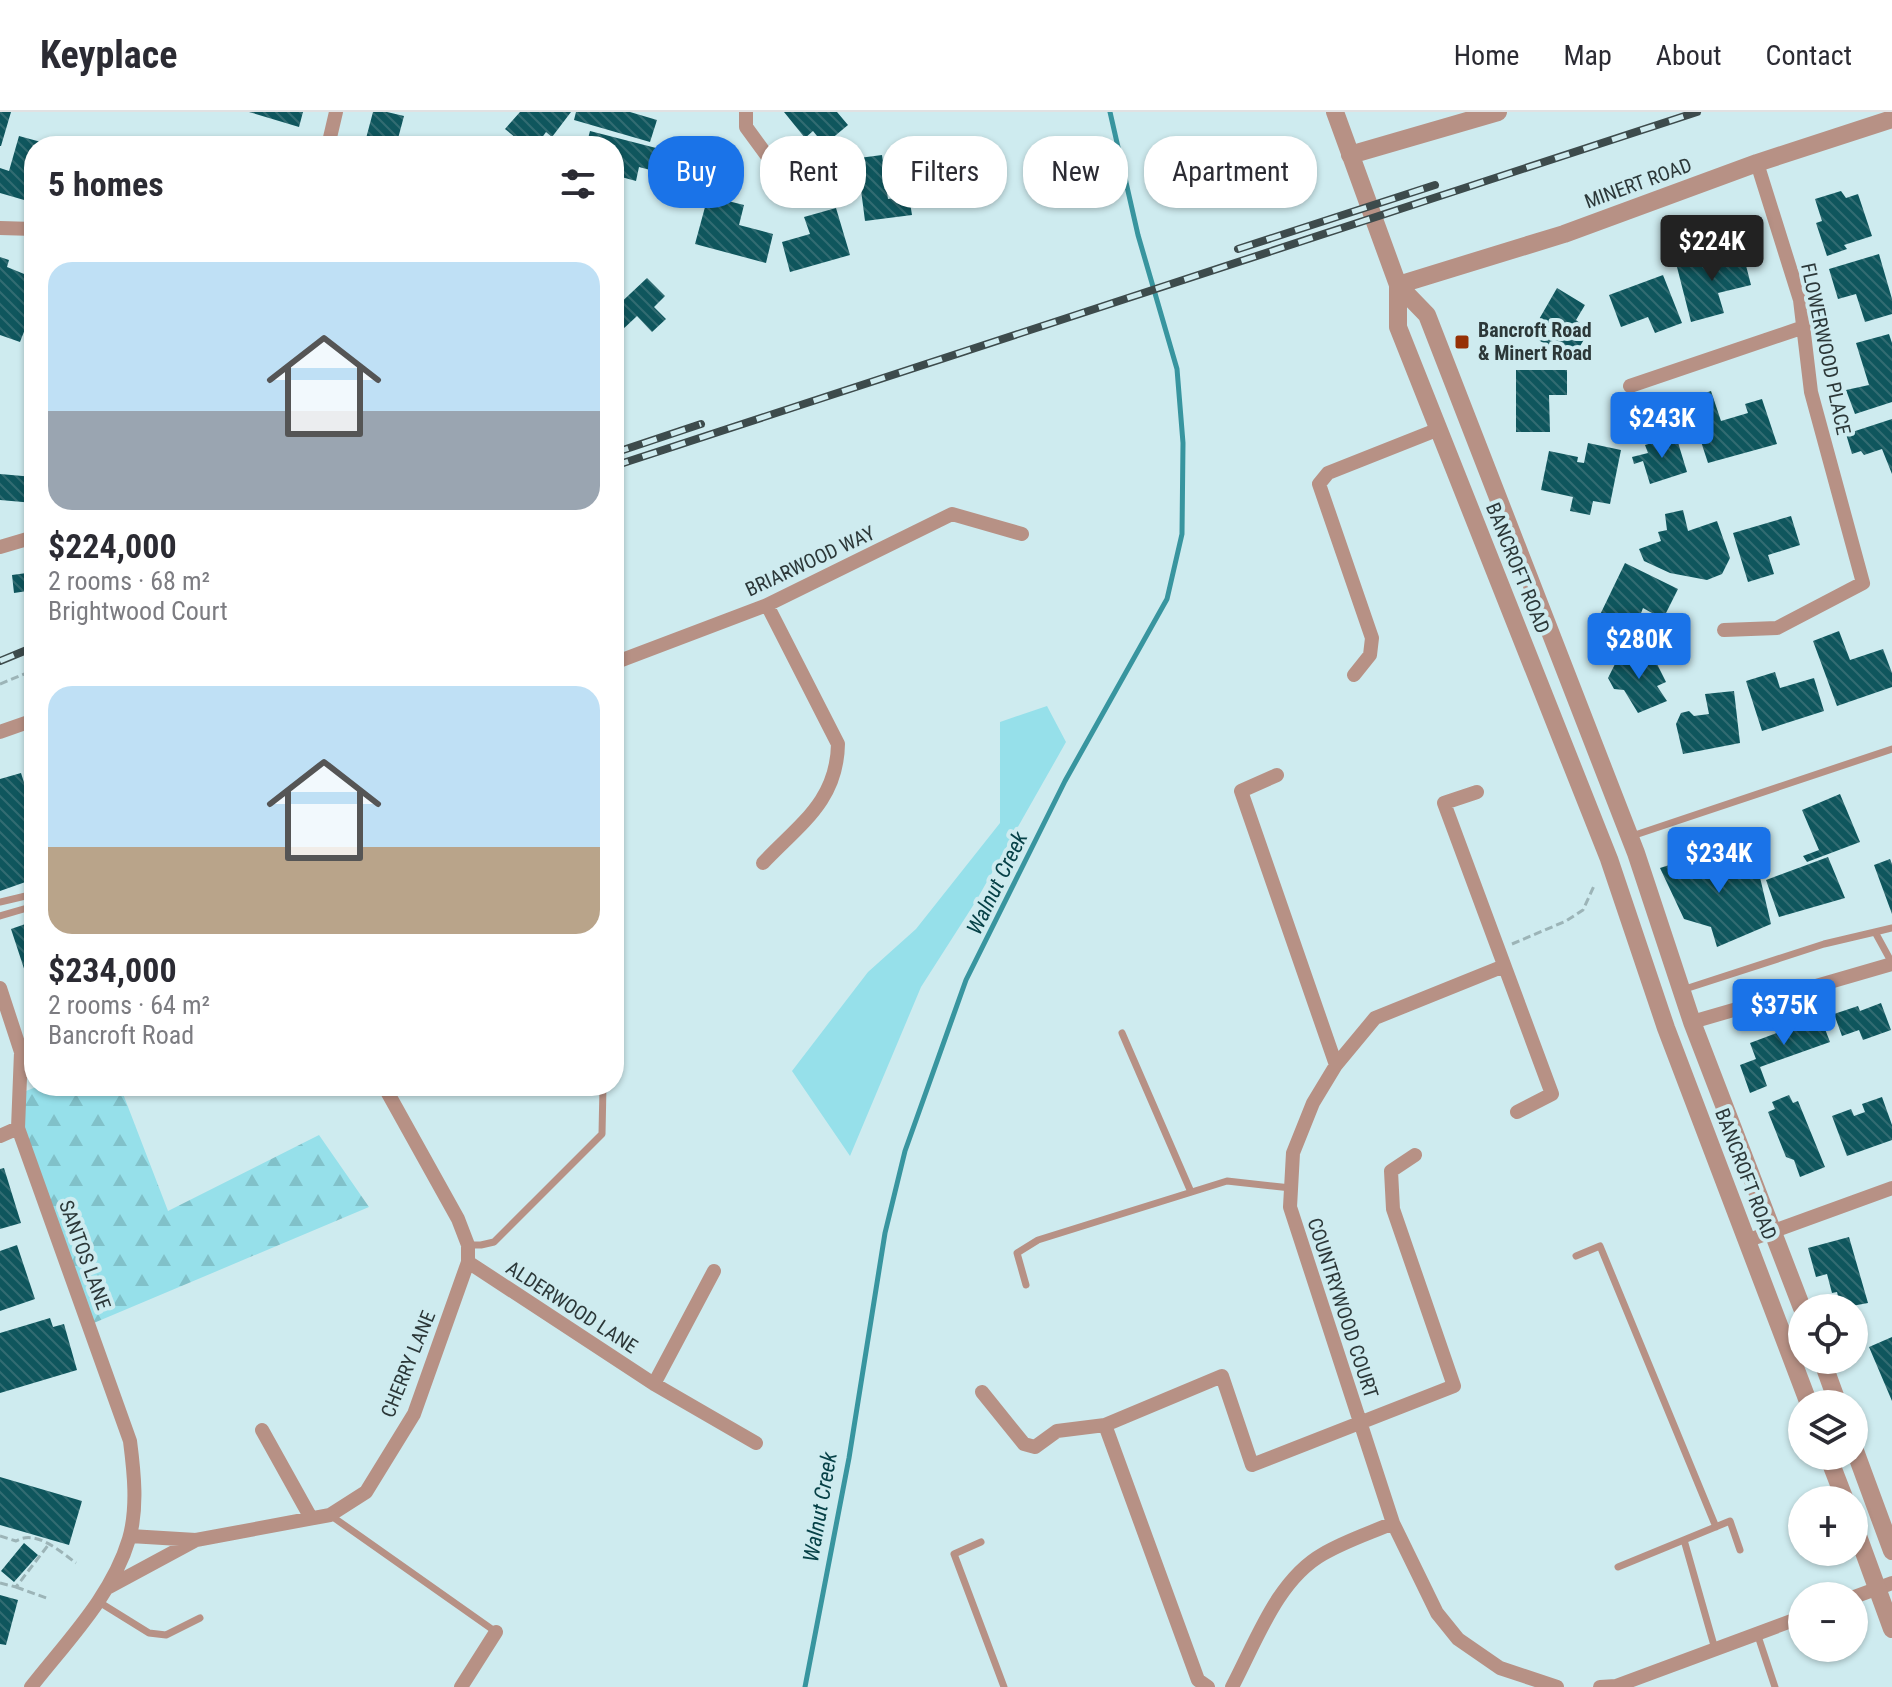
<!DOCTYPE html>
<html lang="en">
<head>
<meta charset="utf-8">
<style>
	body { margin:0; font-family:"Roboto Condensed",sans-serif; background:#f7f7f7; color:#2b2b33; height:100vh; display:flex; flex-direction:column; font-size:30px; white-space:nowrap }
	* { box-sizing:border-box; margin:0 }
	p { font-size:26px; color:#7c7c81 }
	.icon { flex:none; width:44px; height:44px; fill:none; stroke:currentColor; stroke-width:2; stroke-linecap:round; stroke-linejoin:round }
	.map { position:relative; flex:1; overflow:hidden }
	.sheet { position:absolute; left:24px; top:24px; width:600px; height:960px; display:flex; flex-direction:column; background:#fff; border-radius:32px; box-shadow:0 2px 6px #0004 }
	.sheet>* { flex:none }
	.top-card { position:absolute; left:648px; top:24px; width:760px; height:72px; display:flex; gap:16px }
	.buttons { position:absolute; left:1788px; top:1182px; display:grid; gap:16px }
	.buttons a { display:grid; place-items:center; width:80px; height:80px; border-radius:50%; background:#fff; box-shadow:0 2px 6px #0004; font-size:40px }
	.price { position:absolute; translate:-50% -68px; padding:0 18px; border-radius:8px; background:#1a73e8; color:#fff; font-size:26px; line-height:52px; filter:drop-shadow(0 2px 4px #0008) }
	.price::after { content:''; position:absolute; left:50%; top:48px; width:24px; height:18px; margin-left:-12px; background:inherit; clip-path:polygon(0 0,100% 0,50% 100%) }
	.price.current { background:#222; color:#fff }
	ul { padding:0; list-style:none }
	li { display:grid; align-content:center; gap:16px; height:424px; padding:0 24px }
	li span { display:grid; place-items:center; height:248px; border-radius:24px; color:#555 }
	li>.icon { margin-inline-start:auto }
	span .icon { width:144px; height:144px; fill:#fffc; stroke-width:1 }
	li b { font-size:34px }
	h2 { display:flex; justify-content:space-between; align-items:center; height:96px; padding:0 24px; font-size:34px }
	.chip { padding:0 28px; border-radius:32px; background:#fff; box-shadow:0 2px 6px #0004; font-size:28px; line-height:72px }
	.chip.current { background:#1a73e8; color:#fff }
	header { display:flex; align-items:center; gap:48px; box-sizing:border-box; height:112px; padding:0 40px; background:#fff; border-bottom:2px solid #e1e1e2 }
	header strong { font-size:38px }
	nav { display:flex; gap:44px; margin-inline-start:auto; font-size:28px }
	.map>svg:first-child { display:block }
	.green { fill:#96e0ea }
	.forest { fill:url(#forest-firs) }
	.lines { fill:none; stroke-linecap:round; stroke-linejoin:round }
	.stream { stroke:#38959f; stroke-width:5 }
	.building { fill:url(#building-back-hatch) }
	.path { stroke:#9cb4b7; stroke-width:3; stroke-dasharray:8 4; stroke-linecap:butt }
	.service { stroke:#b79185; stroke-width:7 }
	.minor { stroke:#b79185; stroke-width:14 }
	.tertiary { stroke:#b79185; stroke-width:18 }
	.rail-casing { stroke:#3d4b4c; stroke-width:8 }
	.rail { stroke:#ceebef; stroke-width:5; stroke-dasharray:15; stroke-linecap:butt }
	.poi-dot { fill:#963005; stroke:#ceebef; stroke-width:3 }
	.labels { text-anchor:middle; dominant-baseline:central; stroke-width:8; stroke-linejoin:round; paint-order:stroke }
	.street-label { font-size:20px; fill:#2c3839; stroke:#ceebef }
	.poi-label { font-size:20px; font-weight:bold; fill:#2c3839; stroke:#ceebef; text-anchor:start }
	.water-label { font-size:22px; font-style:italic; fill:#064147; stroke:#ceebef }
</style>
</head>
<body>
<header>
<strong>Keyplace</strong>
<nav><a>Home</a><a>Map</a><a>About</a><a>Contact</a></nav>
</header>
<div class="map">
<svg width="1892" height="1575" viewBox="0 0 1892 1575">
	<defs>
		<pattern id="forest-firs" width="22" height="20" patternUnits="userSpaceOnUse" patternTransform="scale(2)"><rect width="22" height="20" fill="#96e0ea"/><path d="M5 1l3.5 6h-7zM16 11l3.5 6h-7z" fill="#81c1c9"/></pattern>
		<pattern id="building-back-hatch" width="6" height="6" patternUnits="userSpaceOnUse" patternTransform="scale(2)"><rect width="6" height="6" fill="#0f565d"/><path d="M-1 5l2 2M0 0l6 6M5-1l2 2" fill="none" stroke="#326c72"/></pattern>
	</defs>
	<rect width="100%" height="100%" fill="#ceebef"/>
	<path class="green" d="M 1047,594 L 1066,630 L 976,789 L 921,875 L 850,1044 L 792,959 L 868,860 L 916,817 L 1000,711 L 1000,610 Z"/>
	<path class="forest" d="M 39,974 L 120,974 L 168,1099 L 319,1023 L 369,1095 L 89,1213 L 18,1016 L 18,982 Z"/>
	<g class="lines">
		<path class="stream" d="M 805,1575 L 849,1346 L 885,1121 L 905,1039 L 966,868 L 1065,669 L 1167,487 L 1182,422 L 1183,331 L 1177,257 L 1138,123 L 1110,0"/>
	</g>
	<path class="building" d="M 0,0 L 11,0 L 1,34 L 0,34 Z
		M 249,0 L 303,0 L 299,15 Z
		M 373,0 L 387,0 L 404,4 L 396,34 L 364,34 Z
		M 520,0 L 571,0 L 552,25 L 546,20 L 536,34 L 526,34 L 505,17 Z
		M 576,0 L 630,0 L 657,8 L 650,30 L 574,8 Z
		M 784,0 L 837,0 L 848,13 L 824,33 L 813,19 L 805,26 Z
		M 590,19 L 660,37 L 654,59 L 639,55 L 636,69 L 614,63 L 614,34 L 586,34 Z
		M 19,24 L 52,33 L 34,34 L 34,80 L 31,90 L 0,81 L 0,56 L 9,59 Z
		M 882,43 L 888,87 L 909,84 L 912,103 L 865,109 L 860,70 L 839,73 L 836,49 Z
		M 1841,79 L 1846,86 L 1858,82 L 1872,124 L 1844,133 L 1847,137 L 1827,144 L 1816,111 L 1822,109 L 1815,87 Z
		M 708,84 L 744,93 L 739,113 L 773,122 L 766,151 L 695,132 Z
		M 836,96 L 850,143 L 790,160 L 782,130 L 810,122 L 804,105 Z
		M 1742,138 L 1751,173 L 1718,181 L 1724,201 L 1691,210 L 1677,155 Z
		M 1879,142 L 1892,187 L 1892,202 L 1865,210 L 1856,182 L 1838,187 L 1829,157 Z
		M 0,145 L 9,148 L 7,155 L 34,166 L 34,194 L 20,230 L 0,223 Z
		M 1663,163 L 1682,211 L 1655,221 L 1648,205 L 1621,215 L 1609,183 Z
		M 647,166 L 665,184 L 654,195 L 666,207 L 652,220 L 637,204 L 620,220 L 614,214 L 614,197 Z
		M 1557,176 L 1585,193 L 1576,208 L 1581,212 L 1577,219 L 1586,224 L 1572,248 L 1530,223 Z
		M 1889,222 L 1892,231 L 1892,290 L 1855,302 L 1846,278 L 1869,273 L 1856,231 Z
		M 1516,258 L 1567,258 L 1567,283 L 1549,283 L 1550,320 L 1516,320 Z
		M 1711,279 L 1721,309 L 1748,301 L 1745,292 L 1762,287 L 1777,332 L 1708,351 L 1687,287 Z
		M 1892,307 L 1892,362 L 1882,337 L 1864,343 L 1861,339 L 1852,342 L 1846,322 Z
		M 1676,324 L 1687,360 L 1650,372 L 1643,349 L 1634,352 L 1632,345 L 1648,341 L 1645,333 Z
		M 1588,331 L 1621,338 L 1610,392 L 1593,389 L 1590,403 L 1570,399 L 1573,385 L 1541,378 L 1549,339 L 1578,345 L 1577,350 L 1584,351 Z
		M 0,362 L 34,365 L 34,391 L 0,388 Z
		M 1683,398 L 1688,419 L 1717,409 L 1730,446 L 1722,462 L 1707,468 L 1670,461 L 1644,449 L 1639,437 L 1661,429 L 1658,420 L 1667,418 L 1665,402 Z
		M 1791,404 L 1800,433 L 1768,443 L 1774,462 L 1748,470 L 1733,421 Z
		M 1625,451 L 1678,477 L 1663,507 L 1643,496 L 1631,527 L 1597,509 Z
		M 34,460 L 34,478 L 14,481 L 12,463 Z
		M 1839,519 L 1850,548 L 1883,537 L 1892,561 L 1892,575 L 1837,594 L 1813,529 Z
		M 1651,540 L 1666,570 L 1657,574 L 1667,589 L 1638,601 L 1624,578 L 1614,577 L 1608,566 L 1615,552 Z
		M 1775,560 L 1780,576 L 1814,566 L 1824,599 L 1762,619 L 1746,569 Z
		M 1734,579 L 1740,631 L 1683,642 L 1676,612 L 1681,601 L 1689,599 L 1694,604 L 1709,602 L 1705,582 Z
		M 21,661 L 34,702 L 34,767 L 0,779 L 0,667 Z
		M 1840,682 L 1860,730 L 1807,750 L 1803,744 L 1819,738 L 1802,698 Z
		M 1710,740 L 1740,753 L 1743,750 L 1758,757 L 1771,812 L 1717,835 L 1711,815 L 1684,807 L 1660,756 Z
		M 1828,745 L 1845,786 L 1779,805 L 1766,768 Z
		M 1890,747 L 1892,752 L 1892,802 L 1874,753 Z
		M 34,809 L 34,884 L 33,884 L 11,817 Z
		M 1881,891 L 1891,918 L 1863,928 L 1859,918 L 1842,924 L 1834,902 L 1858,894 L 1860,899 Z
		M 1818,899 L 1830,930 L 1760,955 L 1767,974 L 1750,981 L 1740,953 L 1756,947 L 1750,931 L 1793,915 L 1791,909 Z
		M 1789,983 L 1793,991 L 1798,989 L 1825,1055 L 1800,1065 L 1794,1048 L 1786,1045 L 1768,1000 L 1775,997 L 1772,990 Z
		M 1882,985 L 1892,1013 L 1892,1028 L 1847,1044 L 1832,1004 L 1851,997 L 1854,1004 L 1865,1000 L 1862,992 Z
		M 4,1056 L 21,1111 L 0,1117 L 0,1057 Z
		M 1849,1125 L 1868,1191 L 1841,1196 L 1837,1180 L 1832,1181 L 1827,1162 L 1816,1165 L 1808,1136 Z
		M 17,1133 L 35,1187 L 0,1199 L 0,1139 Z
		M 50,1206 L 53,1215 L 64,1212 L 77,1258 L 0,1281 L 0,1221 Z
		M 1892,1225 L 1892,1289 L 1869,1235 Z
		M 0,1365 L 82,1389 L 69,1433 L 0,1413 Z
		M 24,1431 L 38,1443 L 14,1470 L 1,1459 Z
		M 0,1483 L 18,1488 L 6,1533 L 0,1532 Z"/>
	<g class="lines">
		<path class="path" d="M 0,572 L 34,558
			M 1512,832 L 1566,809 L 1583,798 L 1594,774
			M 0,1424 L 16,1429 C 36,1417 61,1440 76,1451
			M 0,1471 L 16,1475 L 49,1432
			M 16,1475 L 49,1487"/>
		<path class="service" d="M 1632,724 L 1892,637
			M 0,790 L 34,782
			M 0,804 L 34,794
			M 1892,816 L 1875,820 L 1892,851
			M 1682,878 L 1824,832 L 1875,820
			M 1122,921 L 1191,1080
			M 468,1133 L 481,1133 L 494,1130 L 602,1022 L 603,974
			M 1576,1144 L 1600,1134 L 1716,1415
			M 1026,1173 L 1017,1141 L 1038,1128 L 1227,1069 L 1291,1076
			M 330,1403 L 496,1520
			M 1684,1428 L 1715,1537
			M 981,1430 L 954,1442 L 1004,1575
			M 1618,1455 L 1730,1409 L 1740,1438
			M 99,1490 L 149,1521 L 166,1523 L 200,1506
			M 1757,1521 L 1775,1575"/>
		<path class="minor" d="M 746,0 L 746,15 L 784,67
			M 328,34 L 336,0
			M 0,116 L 34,117
			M 1630,274 L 1804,215
			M 32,309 L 34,303
			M 0,435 L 34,425
			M 1724,518 L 1777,516 L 1863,471 L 1811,280 L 1800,188 L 1757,51
			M 614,551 L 767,493 L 952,402 L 1022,422
			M 1354,563 L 1370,543 L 1372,526 L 1319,372 L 1328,361 L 1439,317
			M 0,620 L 34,608
			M 1277,663 L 1241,679 L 1336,953
			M 1477,680 L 1444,691 L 1552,982 L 1517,1000
			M 763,751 C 800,712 837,689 838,632 L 767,493
			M 1504,854 L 1375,906 L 1336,953 L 1313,991 L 1293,1041 L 1290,1095 L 1393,1411 L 1437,1501 L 1458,1527 L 1500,1556 L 1557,1575
			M 0,876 L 21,940 L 18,1016 L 130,1329 C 134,1360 138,1396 129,1427 C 112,1484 67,1529 31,1575
			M 1692,910 L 1892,852
			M 0,1024 L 18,1016
			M 1749,1128 L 1892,1076
			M 468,1150 L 654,1272 L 756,1331
			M 654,1272 L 714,1159
			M 982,1280 L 1024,1332 L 1035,1335 L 1057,1319 L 1105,1313 L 1222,1264 L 1252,1353 L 1454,1274 L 1393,1097 L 1391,1059 L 1415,1043
			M 1105,1313 L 1198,1568 L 1208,1575
			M 262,1318 L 311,1406
			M 130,1424 L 196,1428 L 330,1403 L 366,1380 L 414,1302 L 468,1150 L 468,1133 L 458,1107 L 384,974
			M 107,1476 L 196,1428
			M 1854,1485 L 1892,1471
			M 461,1575 L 496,1520
			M 1232,1575 C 1256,1530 1277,1468 1323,1442 C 1345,1429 1370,1421 1393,1411
			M 1600,1575 L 1616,1574 L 1802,1505"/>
		<path class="tertiary" d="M 1335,0 L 1398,173 L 1398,215 L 1609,747 L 1666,916 L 1809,1292
			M 1350,43 L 1498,0
			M 1398,173 L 1427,203 L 1636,741 L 1692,910 L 1802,1196
			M 1398,173 L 1564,122 L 1757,51 L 1892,7
			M 1822,1248 L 1838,1292
			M 1854,1336 L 1892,1439
			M 1828,1344 L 1845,1388
			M 1854,1413 L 1892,1517"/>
		<defs>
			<path id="rail" d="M 1238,137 L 1435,73
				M 614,341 L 701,312
				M 614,354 L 1697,0
				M 0,549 L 34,535"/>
		</defs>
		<use href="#rail" class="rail-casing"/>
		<use href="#rail" class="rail"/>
	</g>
	<rect class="poi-dot" x="1454" y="222" width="16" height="16" rx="4"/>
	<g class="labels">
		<g class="street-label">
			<text transform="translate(1638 71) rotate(-20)">MINERT ROAD</text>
			<text transform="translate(1826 237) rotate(78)">FLOWERWOOD PLACE</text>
			<text transform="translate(810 449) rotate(-25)">BRIARWOOD WAY</text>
			<text transform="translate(1518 456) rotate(68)">BANCROFT ROAD</text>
			<text transform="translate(1746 1062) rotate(69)">BANCROFT ROAD</text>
			<text transform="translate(85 1143) rotate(70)">SANTOS LANE</text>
			<text transform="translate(572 1195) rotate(33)">ALDERWOOD LANE</text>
			<text transform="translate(1343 1196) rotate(72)">COUNTRYWOOD COURT</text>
			<text transform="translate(408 1252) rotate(-68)">CHERRY LANE</text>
		</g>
		<g class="poi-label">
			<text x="1478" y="218">Bancroft Road<tspan x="1478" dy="23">&amp; Minert Road</tspan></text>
		</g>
		<g class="water-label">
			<text transform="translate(997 771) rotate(-64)">Walnut Creek</text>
			<text transform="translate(820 1395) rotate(-80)">Walnut Creek</text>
		</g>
	</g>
</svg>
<div class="buttons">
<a><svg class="icon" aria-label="locate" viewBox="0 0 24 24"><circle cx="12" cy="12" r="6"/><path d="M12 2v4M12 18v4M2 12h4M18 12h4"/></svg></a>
<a><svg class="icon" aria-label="layers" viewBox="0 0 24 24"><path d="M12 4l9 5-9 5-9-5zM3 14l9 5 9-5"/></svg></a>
<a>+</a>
<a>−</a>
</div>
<b class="price current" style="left:1712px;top:171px">$224K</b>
<b class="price" style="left:1662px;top:348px">$243K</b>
<b class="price" style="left:1639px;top:569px">$280K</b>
<b class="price" style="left:1719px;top:783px">$234K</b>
<b class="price" style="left:1784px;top:935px">$375K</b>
<div class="top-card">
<a class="chip current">Buy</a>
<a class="chip">Rent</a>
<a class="chip">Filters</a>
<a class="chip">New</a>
<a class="chip">Apartment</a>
</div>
<section class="sheet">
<h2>5 homes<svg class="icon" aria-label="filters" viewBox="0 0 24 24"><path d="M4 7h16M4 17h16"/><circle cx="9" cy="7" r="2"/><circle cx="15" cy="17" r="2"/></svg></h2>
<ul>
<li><span style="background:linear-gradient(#bfe0f5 60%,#9aa5b1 0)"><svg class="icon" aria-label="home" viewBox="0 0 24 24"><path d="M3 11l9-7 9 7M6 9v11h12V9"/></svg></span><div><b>$224,000</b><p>2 rooms · 68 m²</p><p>Brightwood Court</p></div></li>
<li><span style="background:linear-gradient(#bfe0f5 65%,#b9a48a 0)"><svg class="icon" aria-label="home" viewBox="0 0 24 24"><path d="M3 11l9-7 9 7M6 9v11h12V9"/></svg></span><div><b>$234,000</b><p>2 rooms · 64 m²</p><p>Bancroft Road</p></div></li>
</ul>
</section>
</div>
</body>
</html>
